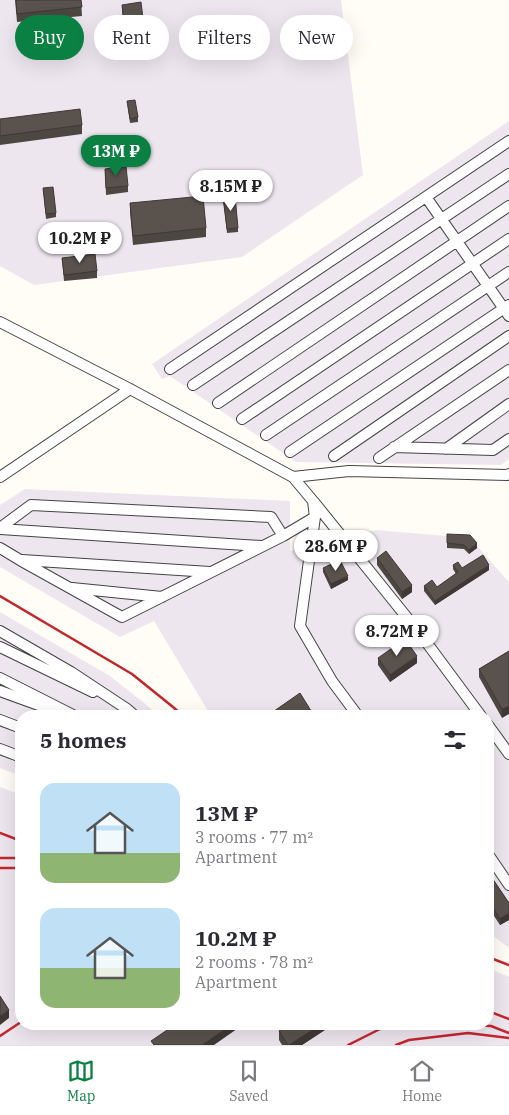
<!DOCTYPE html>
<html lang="en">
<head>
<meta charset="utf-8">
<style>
	body { margin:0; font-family:"IBM Plex Serif",serif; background:#f2f2f3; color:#2b2b33; height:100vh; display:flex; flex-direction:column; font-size:19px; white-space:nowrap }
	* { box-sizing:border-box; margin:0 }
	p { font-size:16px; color:#7c7c81 }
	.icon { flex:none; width:28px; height:28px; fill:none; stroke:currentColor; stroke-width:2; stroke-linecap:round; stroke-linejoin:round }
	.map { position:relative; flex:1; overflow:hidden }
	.sheet { position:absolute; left:15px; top:710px; width:479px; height:320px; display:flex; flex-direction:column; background:#fff; border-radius:20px; box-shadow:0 5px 20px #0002 }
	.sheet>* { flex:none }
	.top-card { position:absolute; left:15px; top:15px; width:480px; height:45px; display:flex; gap:10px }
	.price { position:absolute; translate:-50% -42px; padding:0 11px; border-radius:18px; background:#fff; color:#222; font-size:16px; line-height:32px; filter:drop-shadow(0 1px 2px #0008) }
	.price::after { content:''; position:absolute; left:50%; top:30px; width:15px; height:11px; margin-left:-8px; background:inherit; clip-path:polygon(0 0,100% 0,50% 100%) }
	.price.on { background:#0b8043; color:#fff }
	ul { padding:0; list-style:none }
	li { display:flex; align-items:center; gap:15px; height:125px; padding:0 25px }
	li span { display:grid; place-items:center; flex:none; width:140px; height:100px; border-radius:15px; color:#555 }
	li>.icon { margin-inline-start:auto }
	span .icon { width:60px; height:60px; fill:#fffc; stroke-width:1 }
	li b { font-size:21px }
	h2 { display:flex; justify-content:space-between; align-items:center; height:60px; padding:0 25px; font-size:21px }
	.tag { padding:0 18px; border-radius:22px; background:#fff; box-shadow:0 5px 20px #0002; font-size:18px; line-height:45px }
	.tag.on { background:#0b8043; color:#fff }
	.tabs { display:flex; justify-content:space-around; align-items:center; height:70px; border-top:1px solid #e1e1e2; background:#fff; font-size:14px; color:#7c7c81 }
	.tabs a { display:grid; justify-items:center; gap:2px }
	.tabs .on { color:#0b8043 }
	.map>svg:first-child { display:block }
	.industrial { fill:#eee6ef }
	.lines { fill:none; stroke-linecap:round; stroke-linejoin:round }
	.minor-casing { stroke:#444; stroke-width:12 }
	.minor { stroke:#fff; stroke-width:10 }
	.rail { stroke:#c4262e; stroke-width:2.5 }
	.wall { fill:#4d4742 }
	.shaded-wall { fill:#3f3936 }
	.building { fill:#5a524d; stroke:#3f3936 }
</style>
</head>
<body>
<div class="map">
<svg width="509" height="1045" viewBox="0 0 509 1045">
	<rect width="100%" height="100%" fill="#fffdf5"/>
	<path class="industrial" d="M 0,0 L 341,0 L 363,175 L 242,257 L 34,285 L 0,266 Z
		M 509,121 L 509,459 L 501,465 L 296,462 L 170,376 L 162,379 L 152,364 Z
		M 25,489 L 290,501 L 290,551 L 376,530 L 470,538 L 509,582 L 509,948 L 488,932 L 488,716 L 211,716 L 154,621 L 120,637 L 0,567 L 0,505 Z
		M 0,612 L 110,676 L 143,702 L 159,716 L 21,716 L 21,776 L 0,768 Z
		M 0,787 L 21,795 L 21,1024 L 488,1024 L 488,968 L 509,977 L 509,1045 L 0,1045 Z"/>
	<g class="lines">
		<defs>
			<path id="minor" d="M 426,197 L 509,316
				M 0,322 L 130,389 L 293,477 L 313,501 L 315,517 L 283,536 L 122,617 L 25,563 L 0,548
				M 170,369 L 509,141
				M 193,385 L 509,174
				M 218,403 L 509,206
				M 242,419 L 509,239
				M 266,435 L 509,272
				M 394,447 L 493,450 L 509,439
				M 446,449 L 509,404
				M 290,452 L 509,305
				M 334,456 L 509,336
				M 379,458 L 509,370
				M 0,477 L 130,389
				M 293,477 L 349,471 L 507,475 L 509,474
				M 314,502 L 421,635 L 481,716
				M 315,517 L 300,626 L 332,681 L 358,716
				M 0,528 L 31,505 L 271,517 L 283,536
				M 0,529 L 261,546
				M 22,560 L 210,572
				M 72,588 L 162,597
				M 0,631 L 71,672 L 127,709 L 135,716
				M 0,647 L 93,692
				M 0,678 L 75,716
				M 0,691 L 47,708
				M 0,720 L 21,728
				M 488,725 L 509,754
				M 0,749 L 21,757
				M 488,854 L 509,885"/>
		</defs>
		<use href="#minor" class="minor-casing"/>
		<use href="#minor" class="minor"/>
		<path class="rail" d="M 0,596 L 132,674 L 173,707 L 183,716
			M 0,833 L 21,841
			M 0,858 L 14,858 L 21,859
			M 0,868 L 21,868
			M 488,957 L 509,965
			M 488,1011 L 509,1019
			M 440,1024 L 491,1026 L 509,1033
			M 0,1036 L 21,1022
			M 348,1045 L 380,1029 L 426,1024
			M 396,1045 L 409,1040 L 468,1033 L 509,1038"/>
	</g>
	<path class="wall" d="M 15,0 L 81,0 L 82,16 L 17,22 Z
		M 122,5 L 145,35 L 145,41 L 126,44 L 122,11 Z
		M 127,101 L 138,117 L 138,122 L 130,123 Z
		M 0,119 L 82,125 L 82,134 L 0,145 Z
		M 105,169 L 128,186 L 128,192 L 106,195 Z
		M 43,188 L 56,213 L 56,217 L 46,219 Z
		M 223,197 L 238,228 L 238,232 L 227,233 Z
		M 130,203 L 206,228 L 206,237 L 133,245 L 130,212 Z
		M 62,258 L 97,271 L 97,278 L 64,281 Z
		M 447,534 L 477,548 L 469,554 L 464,549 L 447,548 Z
		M 377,558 L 412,592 L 402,599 L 377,565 Z
		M 453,565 L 462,568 L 489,570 L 435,605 L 424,591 L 424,586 L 437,587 L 456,574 L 453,569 Z
		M 323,568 L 348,580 L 331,589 L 323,572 Z
		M 509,651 L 502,718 L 479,677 L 479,669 Z
		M 378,658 L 417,663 L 390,682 L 378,665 Z
		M 488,872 L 509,903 L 509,920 L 500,925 L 488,907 Z
		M 291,1024 L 334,1024 L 302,1045 L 282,1045 L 279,1040 L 279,1031 Z"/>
	<path class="shaded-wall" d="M 477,543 L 477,548 L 469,554 L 469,550 Z
		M 489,565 L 489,570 L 435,605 L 435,601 Z
		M 348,576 L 348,580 L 331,589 L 331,584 Z
		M 412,585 L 412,592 L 402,599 L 402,592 Z
		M 417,656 L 417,663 L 390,682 L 390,675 Z
		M 509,706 L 509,714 L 502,718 L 502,709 Z
		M 509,913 L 509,920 L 500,925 L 500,919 Z
		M 9,1010 L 9,1018 L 0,1025 L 0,1016 Z
		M 232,1024 L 244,1024 L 214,1045 L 202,1045 Z
		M 322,1024 L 334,1024 L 302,1045 L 289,1045 Z"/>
	<path class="building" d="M 16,0 L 81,0 L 82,7 L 17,14 Z
		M 141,2 L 145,35 L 126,37 L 122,5 Z
		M 135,100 L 138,117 L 130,119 L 127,101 Z
		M 80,109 L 82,125 L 0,136 L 0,119 Z
		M 126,166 L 128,186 L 106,188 L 105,169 Z
		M 53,187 L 56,213 L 46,214 L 43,188 Z
		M 203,196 L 206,228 L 133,236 L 130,203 Z
		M 235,196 L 238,228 L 227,229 L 223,197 Z
		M 95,254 L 97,271 L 64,275 L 62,258 Z
		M 447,534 L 470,535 L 477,543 L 469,550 L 464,545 L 447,543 Z
		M 386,551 L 412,585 L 402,592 L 377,558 Z
		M 483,555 L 489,565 L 435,601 L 424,586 L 432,580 L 437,587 L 458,572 L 453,565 L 458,562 L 462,568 Z
		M 340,560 L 348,576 L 331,584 L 323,568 Z
		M 405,639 L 417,656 L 390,675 L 378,658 Z
		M 509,651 L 509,706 L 502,709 L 479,669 Z
		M 300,693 L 313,714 L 309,716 L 267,716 Z
		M 488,872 L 509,903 L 509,913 L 500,919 L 488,900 Z
		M 0,996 L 9,1010 L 0,1016 Z
		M 176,1024 L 232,1024 L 202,1045 L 154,1045 L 151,1041 Z
		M 291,1024 L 322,1024 L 289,1045 L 288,1045 L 279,1031 Z"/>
</svg>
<b class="price on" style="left:116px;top:177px">13M ₽</b>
<b class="price" style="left:231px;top:212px">8.15M ₽</b>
<b class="price" style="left:80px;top:264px">10.2M ₽</b>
<b class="price" style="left:336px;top:572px">28.6M ₽</b>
<b class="price" style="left:397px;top:657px">8.72M ₽</b>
<div class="top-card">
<a class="tag on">Buy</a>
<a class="tag">Rent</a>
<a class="tag">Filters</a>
<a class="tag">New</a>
</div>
<section class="sheet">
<h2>5 homes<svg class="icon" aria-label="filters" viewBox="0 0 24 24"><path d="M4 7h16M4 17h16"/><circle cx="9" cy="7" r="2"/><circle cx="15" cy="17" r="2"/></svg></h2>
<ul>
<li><span style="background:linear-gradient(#bfe0f5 70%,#8fb573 0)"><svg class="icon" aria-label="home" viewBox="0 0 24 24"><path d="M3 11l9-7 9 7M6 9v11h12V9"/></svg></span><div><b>13M ₽</b><p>3 rooms · 77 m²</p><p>Apartment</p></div></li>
<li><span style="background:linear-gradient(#bfe0f5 60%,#8fb573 0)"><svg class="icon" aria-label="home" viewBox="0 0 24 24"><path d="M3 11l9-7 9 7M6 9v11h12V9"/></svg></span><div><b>10.2M ₽</b><p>2 rooms · 78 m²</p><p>Apartment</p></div></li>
</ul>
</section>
</div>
<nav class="tabs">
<a class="on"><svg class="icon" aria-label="map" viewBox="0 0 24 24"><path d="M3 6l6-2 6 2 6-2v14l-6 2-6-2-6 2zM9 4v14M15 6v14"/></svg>Map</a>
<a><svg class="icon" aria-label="saved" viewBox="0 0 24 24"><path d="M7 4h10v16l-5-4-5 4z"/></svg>Saved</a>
<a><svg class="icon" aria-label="home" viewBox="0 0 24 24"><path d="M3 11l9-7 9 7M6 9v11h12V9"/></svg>Home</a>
</nav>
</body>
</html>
